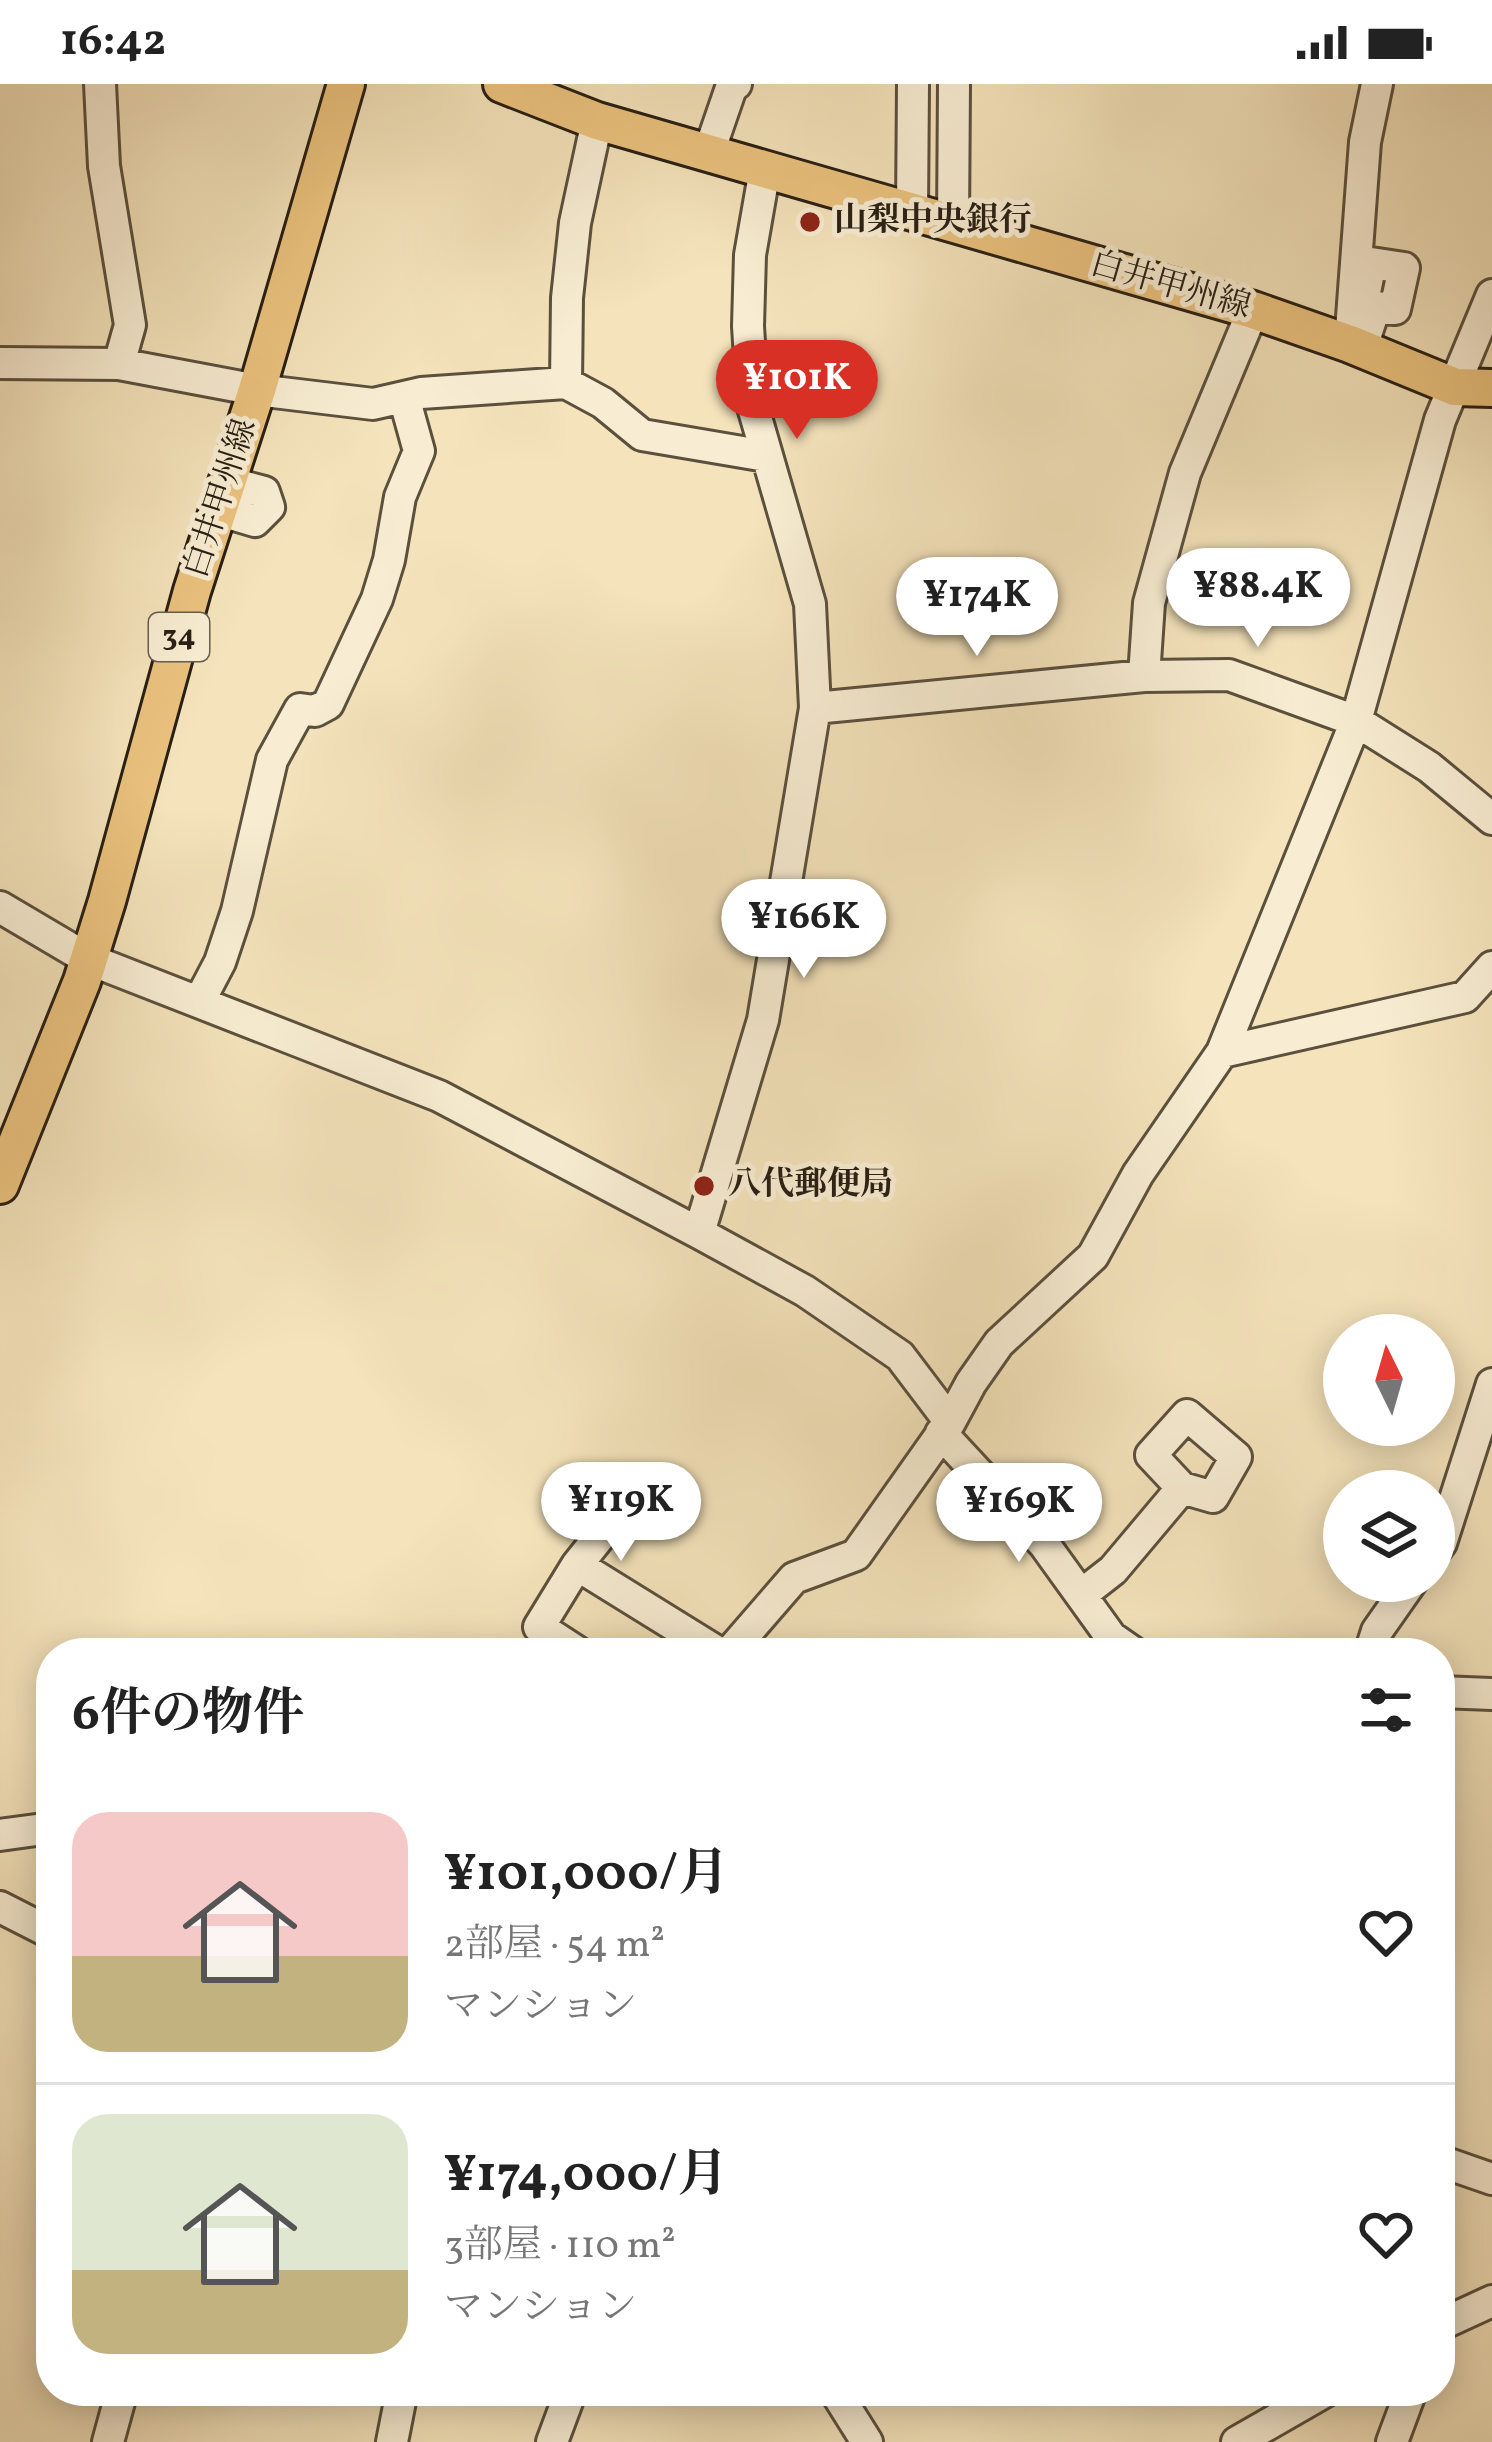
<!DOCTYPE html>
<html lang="ja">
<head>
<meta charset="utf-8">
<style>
	body { margin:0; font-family:Vollkorn,"Noto Serif JP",serif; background:#f2f2f2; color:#222; height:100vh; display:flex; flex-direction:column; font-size:45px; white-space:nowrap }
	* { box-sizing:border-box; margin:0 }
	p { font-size:39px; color:#767676 }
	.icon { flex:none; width:66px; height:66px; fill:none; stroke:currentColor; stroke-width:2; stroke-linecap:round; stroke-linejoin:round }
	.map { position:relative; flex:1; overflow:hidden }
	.drawer { position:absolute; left:36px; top:1554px; width:1419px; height:768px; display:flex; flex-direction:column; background:#fff; border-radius:48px; box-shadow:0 6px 30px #0003 }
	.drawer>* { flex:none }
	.needle { width:78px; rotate:355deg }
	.controls { position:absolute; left:1323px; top:1230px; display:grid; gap:24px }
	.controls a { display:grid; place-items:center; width:132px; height:132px; border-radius:50%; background:#fff; box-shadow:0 6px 30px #0003; font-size:60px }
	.price { position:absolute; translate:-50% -102px; padding:0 27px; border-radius:42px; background:#fff; color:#222; font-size:39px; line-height:78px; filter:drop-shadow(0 3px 6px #0008) }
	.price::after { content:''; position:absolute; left:50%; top:72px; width:36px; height:27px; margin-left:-18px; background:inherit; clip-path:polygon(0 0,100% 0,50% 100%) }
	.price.current { background:#d93025; color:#fff }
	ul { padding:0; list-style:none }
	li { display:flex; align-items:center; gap:36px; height:300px; padding:0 36px }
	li+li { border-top:3px solid #e0e0e0 }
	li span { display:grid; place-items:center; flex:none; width:336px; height:240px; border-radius:36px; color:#555 }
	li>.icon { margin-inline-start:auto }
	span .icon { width:144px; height:144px; fill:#fffc; stroke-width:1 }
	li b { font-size:51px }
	h2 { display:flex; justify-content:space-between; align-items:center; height:144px; padding:0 36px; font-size:51px }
	.status { display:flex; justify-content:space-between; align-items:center; height:84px; padding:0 60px; background:#fff; direction:ltr }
	.status svg { height:33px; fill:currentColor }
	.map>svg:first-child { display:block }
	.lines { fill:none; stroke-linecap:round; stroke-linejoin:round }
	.minor-casing { stroke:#5b503e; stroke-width:36 }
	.major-casing { stroke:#281f14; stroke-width:42 }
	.minor { stroke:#f8edd3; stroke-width:30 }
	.major { stroke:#eac27e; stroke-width:36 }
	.poi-dot { fill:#8f2418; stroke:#f8edd3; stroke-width:4.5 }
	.labels { text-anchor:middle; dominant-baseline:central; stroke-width:10; stroke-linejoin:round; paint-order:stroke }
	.shield { fill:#f8edd3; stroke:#665d4d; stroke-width:3 }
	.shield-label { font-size:30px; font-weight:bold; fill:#281f14 }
	.poi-label { font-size:33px; font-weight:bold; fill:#281f14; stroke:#f8edd3; text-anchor:start }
	.street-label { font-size:33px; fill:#281f14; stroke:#f8edd3 }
</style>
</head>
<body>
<div class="status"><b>16:42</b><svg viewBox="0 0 49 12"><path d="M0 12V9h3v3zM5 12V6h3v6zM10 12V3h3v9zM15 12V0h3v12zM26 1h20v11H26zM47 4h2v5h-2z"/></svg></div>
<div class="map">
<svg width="1492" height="2358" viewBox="0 0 1492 2358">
	<rect width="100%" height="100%" fill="#f4e3bb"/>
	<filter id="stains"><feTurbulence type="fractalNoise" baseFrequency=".00167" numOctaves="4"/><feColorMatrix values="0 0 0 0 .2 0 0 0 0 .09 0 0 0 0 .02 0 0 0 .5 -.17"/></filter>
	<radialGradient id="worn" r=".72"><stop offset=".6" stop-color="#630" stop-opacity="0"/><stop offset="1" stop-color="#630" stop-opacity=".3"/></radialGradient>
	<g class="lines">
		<defs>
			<path id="minor" d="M 100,0 L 104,82 L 130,241 L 119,280
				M 709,68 L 731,4 L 736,0
				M 912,129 L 913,0
				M 953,141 L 954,0
				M 1350,260 L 1365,58 L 1377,0
				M 1362,263 L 1375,223 L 1395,225 L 1404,184 L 1371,179 L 1365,208
				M 0,279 L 119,280 L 257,306 L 373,320 L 421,309 L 566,299 L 603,319 L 642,351 L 766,372
				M 566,299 L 567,214 L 575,139 L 597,37
				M 218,426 L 255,437 L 269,423 L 264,408 L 227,398
				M 1144,592 L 1149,519 L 1185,389 L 1253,226
				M 815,624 L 1144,592 L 1229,591 L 1356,637 L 1429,683 L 1492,735
				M 0,823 L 88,875 L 439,1012 L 699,1149 L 805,1207 L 900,1272 L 950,1338
				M 199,918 L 220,878 L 237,827 L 272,676 L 300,625 L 315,627 L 328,620 L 377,515 L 389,476 L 400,413 L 419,367 L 404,313
				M 1222,968 L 1465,913 L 1492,883
				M 699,1149 L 763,936 L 815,624 L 810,520 L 753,323 L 748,242 L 750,171 L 765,85
				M 941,1349 L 1044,1460 L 1111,1553 L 1134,1569
				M 1434,1468 L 1441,1459 L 1492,1300
				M 577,1481 L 719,1569
				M 1081,1511 L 1113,1486 L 1182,1404 L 1213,1413 L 1236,1373 L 1187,1331 L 1151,1371 L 1182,1404
				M 579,1569 L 539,1543 L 577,1481 L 644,1397
				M 729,1569 L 794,1494 L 856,1471 L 950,1338 L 971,1299 L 999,1259 L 1093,1172 L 1138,1090 L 1222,968 L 1356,637 L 1440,336 L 1492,211
				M 1370,1569 L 1377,1547 L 1412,1497
				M 1440,1608 L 1492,1610
				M 0,1751 L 51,1744
				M 0,1823 L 51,1849
				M 1440,2077 L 1492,2095
				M 1440,2241 L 1492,2217
				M 835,2307 L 867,2358
				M 108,2358 L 122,2307
				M 392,2358 L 402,2307
				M 552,2358 L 571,2307
				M 1237,2358 L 1326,2307
				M 1392,2358 L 1411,2307"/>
			<path id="major" d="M 502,0 L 597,37 L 1253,226 L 1350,260 L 1455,303 L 1492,304
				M 0,1101 L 82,897 L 107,817 L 192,507 L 257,306 L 346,0"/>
		</defs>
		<use href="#minor" class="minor-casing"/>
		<use href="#major" class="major-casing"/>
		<use href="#minor" class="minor"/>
		<use href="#major" class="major"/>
	</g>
	<g class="poi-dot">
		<circle cx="810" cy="138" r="12"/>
		<circle cx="704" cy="1102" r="12"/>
	</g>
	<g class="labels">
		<rect class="shield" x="149" y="529" width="60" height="48" rx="9"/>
		<g class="shield-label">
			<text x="179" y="553">34</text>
		</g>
		<g class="poi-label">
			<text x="834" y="138">山梨中央銀行</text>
			<text x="728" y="1102">八代郵便局</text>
		</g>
		<g class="street-label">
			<text transform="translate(1170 203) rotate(16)">白井甲州線</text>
			<text transform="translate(222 415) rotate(-72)">白井甲州線</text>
		</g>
	</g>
	<rect width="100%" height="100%" filter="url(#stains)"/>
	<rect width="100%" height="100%" fill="url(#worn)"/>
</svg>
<div class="controls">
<a><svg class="needle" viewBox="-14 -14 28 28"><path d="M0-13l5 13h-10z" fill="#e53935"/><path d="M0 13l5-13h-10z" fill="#767676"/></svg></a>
<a><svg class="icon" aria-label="layers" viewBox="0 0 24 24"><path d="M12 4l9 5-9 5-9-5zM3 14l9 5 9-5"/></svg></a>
</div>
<b class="price current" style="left:797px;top:358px">¥101K</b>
<b class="price" style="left:1258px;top:566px">¥88.4K</b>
<b class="price" style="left:977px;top:575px">¥174K</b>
<b class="price" style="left:804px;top:897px">¥166K</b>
<b class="price" style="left:621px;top:1480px">¥119K</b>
<b class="price" style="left:1019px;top:1481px">¥169K</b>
<section class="drawer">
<h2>6件の物件<svg class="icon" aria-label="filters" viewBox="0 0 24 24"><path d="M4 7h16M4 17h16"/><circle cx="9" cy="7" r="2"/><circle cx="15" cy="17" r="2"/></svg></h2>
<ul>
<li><span style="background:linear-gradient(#f6c9c9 60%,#c2b280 0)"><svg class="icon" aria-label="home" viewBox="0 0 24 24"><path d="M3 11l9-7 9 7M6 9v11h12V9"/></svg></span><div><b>¥101,000/月</b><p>2部屋 · 54 m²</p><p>マンション</p></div><svg class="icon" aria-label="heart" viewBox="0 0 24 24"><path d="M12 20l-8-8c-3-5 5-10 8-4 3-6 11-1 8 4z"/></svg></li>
<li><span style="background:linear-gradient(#dfe7d0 65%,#c2b280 0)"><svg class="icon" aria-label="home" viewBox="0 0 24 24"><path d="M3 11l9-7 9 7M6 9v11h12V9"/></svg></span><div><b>¥174,000/月</b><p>3部屋 · 110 m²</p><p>マンション</p></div><svg class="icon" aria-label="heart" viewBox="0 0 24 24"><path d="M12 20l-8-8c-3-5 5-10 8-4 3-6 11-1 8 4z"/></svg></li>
</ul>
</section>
</div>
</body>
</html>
